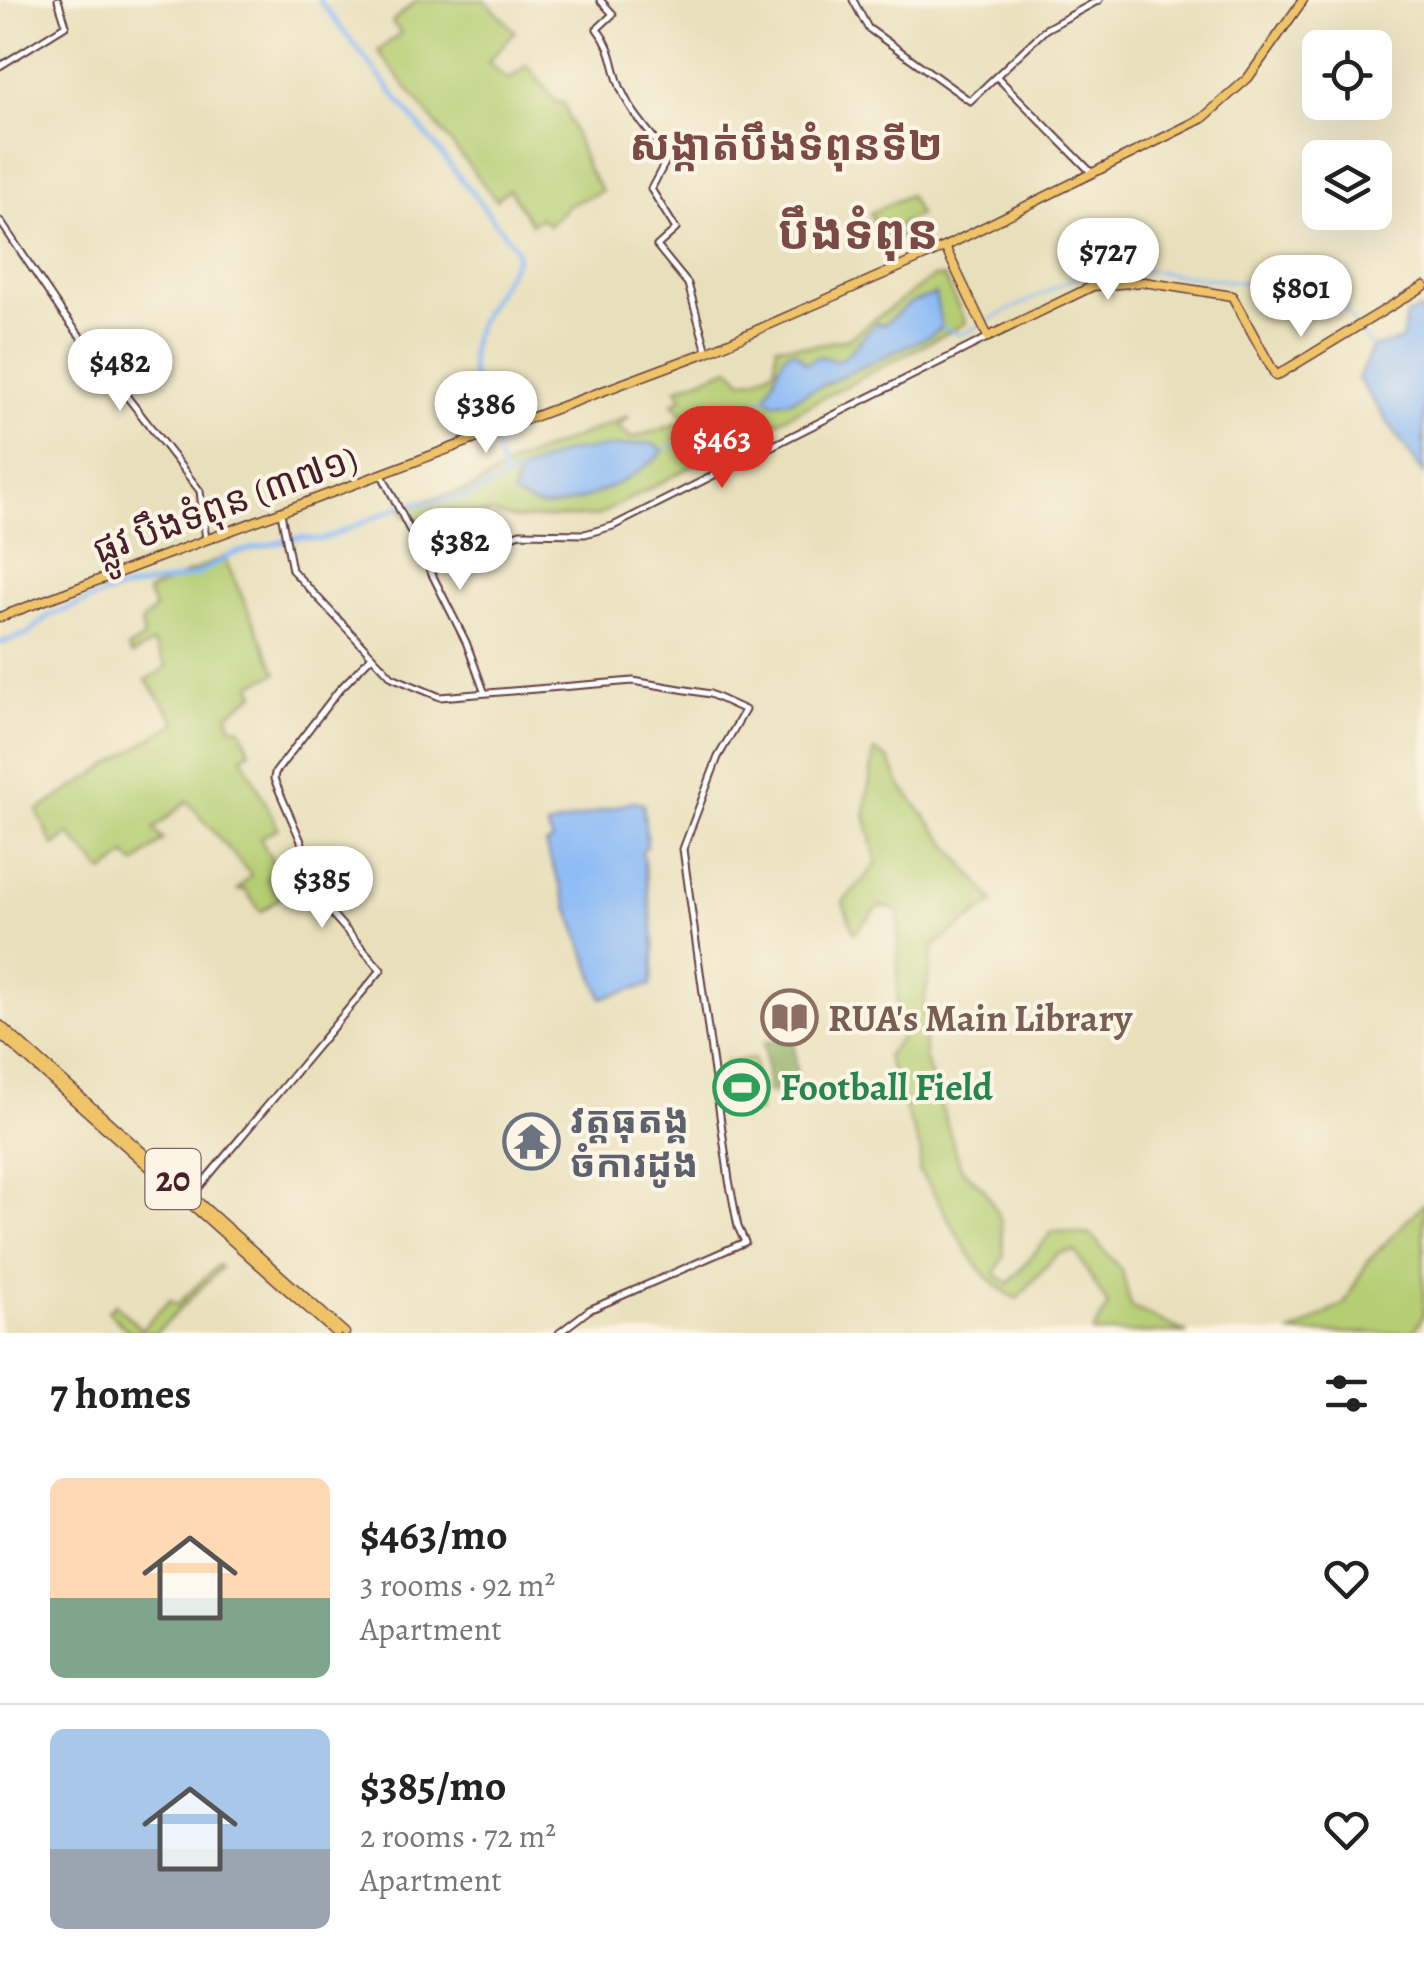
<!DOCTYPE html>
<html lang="en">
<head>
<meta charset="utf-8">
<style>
	body { margin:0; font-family:Alegreya,"Noto Sans Khmer",serif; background:#f6f6f6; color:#222; height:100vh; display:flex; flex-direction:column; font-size:38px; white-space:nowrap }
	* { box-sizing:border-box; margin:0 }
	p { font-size:32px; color:#767676 }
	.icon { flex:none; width:55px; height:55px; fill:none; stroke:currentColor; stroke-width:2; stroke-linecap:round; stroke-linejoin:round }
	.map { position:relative; height:1333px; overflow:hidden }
	.panel { display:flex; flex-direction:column; background:#fff; flex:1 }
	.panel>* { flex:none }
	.controls { position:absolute; left:1302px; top:30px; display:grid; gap:20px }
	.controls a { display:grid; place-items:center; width:90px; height:90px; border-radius:15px; background:#fff; box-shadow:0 10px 40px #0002; font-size:50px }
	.price { position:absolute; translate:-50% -85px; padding:0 22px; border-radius:35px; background:#fff; color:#222; font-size:32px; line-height:65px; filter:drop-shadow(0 2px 5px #0008) }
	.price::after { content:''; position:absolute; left:50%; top:60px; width:30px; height:22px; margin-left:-15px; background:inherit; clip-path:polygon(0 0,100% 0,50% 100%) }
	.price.active { background:#d93025; color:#fff }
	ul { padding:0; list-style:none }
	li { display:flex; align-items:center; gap:30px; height:250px; padding:0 50px }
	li+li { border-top:2px solid #e0e0e0 }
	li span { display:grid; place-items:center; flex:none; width:280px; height:200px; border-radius:15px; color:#555 }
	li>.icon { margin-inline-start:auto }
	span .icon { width:120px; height:120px; fill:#fffc; stroke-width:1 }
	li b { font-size:42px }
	h2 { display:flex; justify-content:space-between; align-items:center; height:120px; padding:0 50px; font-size:42px }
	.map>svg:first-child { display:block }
	.green { fill:#b5ce73; stroke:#80764f; stroke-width:2.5 }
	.forest { fill:#90b165; stroke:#6d6848; stroke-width:2.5 }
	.water { fill:#8abaf6; stroke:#6a6c90; stroke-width:2.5 }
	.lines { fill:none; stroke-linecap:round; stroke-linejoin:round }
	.stream { stroke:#8abaf6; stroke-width:2.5 }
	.canal { stroke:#8abaf6; stroke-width:5 }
	.minor-casing { stroke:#623c41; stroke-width:9 }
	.major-casing { stroke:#623c41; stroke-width:11 }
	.minor { stroke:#fff; stroke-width:5 }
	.major { stroke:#efc469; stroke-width:8 }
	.labels { text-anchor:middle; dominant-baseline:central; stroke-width:8; stroke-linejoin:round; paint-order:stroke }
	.shield { fill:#fcf5e5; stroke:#7f5f63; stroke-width:2.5 }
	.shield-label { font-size:35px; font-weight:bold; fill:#4a1f2b }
	.street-label { font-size:38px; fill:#4a1f2b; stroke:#fcf5e5 }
	.education-label { font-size:38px; font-weight:bold; fill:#785e54; stroke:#fcf5e5; text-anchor:start }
	.leisure-label { font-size:38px; font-weight:bold; fill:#27864d; stroke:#fcf5e5; text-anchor:start }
	.worship-label { font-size:38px; font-weight:bold; fill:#5b616d; stroke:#fcf5e5; text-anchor:start }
	.quarter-label { font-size:42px; font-weight:bold; fill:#7c4a45; stroke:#fcf5e5 }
	.district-label { font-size:48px; font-weight:bold; fill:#7c4a45; stroke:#fcf5e5 }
</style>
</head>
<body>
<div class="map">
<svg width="1424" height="1333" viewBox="0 0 1424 1333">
	<rect width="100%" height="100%" fill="#fcf5e5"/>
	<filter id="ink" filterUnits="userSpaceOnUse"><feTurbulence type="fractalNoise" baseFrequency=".01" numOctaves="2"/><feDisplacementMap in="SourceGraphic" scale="20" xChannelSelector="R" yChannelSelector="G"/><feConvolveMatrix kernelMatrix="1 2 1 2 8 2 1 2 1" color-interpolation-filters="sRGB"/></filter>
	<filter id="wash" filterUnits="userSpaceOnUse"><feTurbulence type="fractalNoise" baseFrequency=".0048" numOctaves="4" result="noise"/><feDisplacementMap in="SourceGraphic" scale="40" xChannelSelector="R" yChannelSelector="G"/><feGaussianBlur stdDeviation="2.25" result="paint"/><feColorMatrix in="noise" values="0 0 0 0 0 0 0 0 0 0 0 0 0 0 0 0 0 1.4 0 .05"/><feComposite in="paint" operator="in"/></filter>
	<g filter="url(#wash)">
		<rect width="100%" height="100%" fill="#e8e0bb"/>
		<path class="green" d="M 417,0 L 485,0 L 515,31 L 488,62 L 508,80 L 527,65 L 557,103 L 563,102 L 587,168 L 602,191 L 569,205 L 549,225 L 540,218 L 531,224 L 509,189 L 496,200 L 378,51 L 401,33 L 392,22 Z
			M 909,195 L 919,215 L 900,224 L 905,235 L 885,245 L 870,213 Z
			M 933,277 L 944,277 L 966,323 L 597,516 L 514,519 L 492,513 L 441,524 L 405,517 L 400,506 L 472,489 L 512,463 L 629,416 L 617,427 L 632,438 L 687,421 L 673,403 L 682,398 L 677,388 L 730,368 L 743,380 L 756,379 L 775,368 L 777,345 L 811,346 L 849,338 Z
			M 224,557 L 277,673 L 251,685 L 255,694 L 228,714 L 231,726 L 241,728 L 250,751 L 242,756 L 278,828 L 260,838 L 275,866 L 267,879 L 281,897 L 261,912 L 245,890 L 238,890 L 251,875 L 187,801 L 154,829 L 163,840 L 135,864 L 126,855 L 104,873 L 69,834 L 54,846 L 37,811 L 177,722 L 146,680 L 167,667 L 153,643 L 132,655 L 128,648 L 144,638 L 141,623 L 155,609 L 147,592 Z
			M 874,751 L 889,759 L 901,786 L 994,902 L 934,946 L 924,1002 L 925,1057 L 961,1168 L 985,1190 L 1000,1218 L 1004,1256 L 995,1274 L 1008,1284 L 1053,1231 L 1091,1235 L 1122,1271 L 1131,1307 L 1187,1333 L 1092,1333 L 1108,1305 L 1075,1251 L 1057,1254 L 1017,1299 C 965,1272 954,1216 919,1172 L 921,1152 L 886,1056 L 903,1035 L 897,1007 L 899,911 L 880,906 L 854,933 L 843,902 L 877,864 L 865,813 Z
			M 754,1059 L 759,1112 L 729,1115 L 724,1062 Z
			M 1424,1203 L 1424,1314 L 1413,1333 L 1292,1333 L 1344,1304 L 1368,1261 Z
			M 218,1265 L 221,1268 L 156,1333 L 130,1333 L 108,1311 L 115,1304 L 141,1329 L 170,1300 L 177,1305 Z"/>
		<path class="forest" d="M 794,1040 L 798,1091 L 768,1093 L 764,1042 Z"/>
		<path class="water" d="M 935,294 L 942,327 L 931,335 L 791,400 L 774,403 L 766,397 L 785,353 L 795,351 L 806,363 L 820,356 L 835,361 L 844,358 L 876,323 L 883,325 L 910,303 Z
			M 1419,310 L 1424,317 L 1424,475 L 1358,379 L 1372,348 L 1402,340 L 1406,315 Z
			M 650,443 L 664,450 C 646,474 573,509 542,507 C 532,506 521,499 512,495 L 519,472 L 566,452 Z
			M 634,801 L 643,803 L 647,847 L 642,850 C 647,893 660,942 651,985 L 602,998 L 545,845 L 553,841 L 547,827 Z"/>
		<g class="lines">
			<path class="stream" d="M 985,322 L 1087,272 L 1126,268 L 1334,294 L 1372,348
				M 942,327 L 961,335 L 978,326
				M 664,450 L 766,397"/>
			<path class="canal" d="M 319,0 L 516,248 L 517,258 C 481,321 454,338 483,413
				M 496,446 L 503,478
				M 0,643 L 28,634 L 48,616 L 115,591 L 194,576 L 235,553 L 301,537 L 321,540 L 402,506 L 466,497 L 519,472"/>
		</g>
	</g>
	<g filter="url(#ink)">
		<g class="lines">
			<defs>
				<path id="minor" d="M 600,0 L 613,14 L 597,29 C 615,52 611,65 621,89 C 632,115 652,134 668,157 L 651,189 L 676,229 L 657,246 L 688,284 L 707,352
					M 853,0 L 868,28 L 970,101 L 1046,29 L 1099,0
					M 0,66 L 66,25 L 58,0
					M 997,77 L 1091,172
					M 0,221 L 63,314 L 200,491 L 206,540
					M 382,475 L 466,642 L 484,691
					M 281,513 L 292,570 L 392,677 L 440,697 L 633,681 L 710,694 L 745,710 L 718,757 L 683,849 L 729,1180 L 738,1227 L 745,1242 L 589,1310 L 559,1333
					M 427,566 L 520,533 L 585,534 L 613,526 L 987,338
					M 190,1198 L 381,970 L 333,915 L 274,779 L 275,773 L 339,690 L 372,656"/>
				<path id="major" d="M 945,247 L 988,337 L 1093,286 L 1144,282 L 1232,296 L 1276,376 L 1424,286
					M 0,617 L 707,352 L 936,251 L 1203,118 L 1248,78 L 1303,0
					M 0,1025 L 345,1333
					M 0,1034 L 336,1333"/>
			</defs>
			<use href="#minor" class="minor-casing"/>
			<use href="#major" class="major-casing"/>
			<use href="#minor" class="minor"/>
			<use href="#major" class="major"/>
		</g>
	</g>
	<defs>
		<symbol id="library-ring" viewBox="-11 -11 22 22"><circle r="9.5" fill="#fcf5e5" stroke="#8d6e63" stroke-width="1.5"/><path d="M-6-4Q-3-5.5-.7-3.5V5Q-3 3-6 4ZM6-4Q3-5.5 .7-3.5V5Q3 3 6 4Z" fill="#8d6e63"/></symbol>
		<symbol id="stadium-ring" viewBox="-11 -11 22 22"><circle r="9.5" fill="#fcf5e5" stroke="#2e9e5b" stroke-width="1.5"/><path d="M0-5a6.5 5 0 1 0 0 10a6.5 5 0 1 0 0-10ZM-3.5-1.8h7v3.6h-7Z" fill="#2e9e5b"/></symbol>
		<symbol id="temple-ring" viewBox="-11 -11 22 22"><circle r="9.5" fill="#fcf5e5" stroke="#6b7280" stroke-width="1.5"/><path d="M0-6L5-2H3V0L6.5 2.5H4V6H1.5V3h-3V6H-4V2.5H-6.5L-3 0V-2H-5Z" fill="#6b7280"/></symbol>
	</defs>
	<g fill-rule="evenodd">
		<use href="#library-ring" x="758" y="986" width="63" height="63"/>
		<use href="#stadium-ring" x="710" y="1056" width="63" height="63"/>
		<use href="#temple-ring" x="500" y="1110" width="63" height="63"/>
	</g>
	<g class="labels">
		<rect class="shield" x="145.5" y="1149" width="55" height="60" rx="8"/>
		<g class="shield-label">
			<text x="173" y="1179">20</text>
		</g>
		<g class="street-label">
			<text transform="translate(225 504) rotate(-20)">ផ្លូវ បឹងទំពុន (៣៧១)</text>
		</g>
		<g class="education-label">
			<text x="828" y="1018">RUA's Main Library</text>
		</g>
		<g class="leisure-label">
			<text x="780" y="1087">Football Field</text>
		</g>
		<g class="worship-label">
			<text x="570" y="1120">វត្តធុតង្គ<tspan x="570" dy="44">ចំការដូង</tspan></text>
		</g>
		<g class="quarter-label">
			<text x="786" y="145">សង្កាត់បឹងទំពុនទី២</text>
		</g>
		<g class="district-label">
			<text x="858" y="233">បឹងទំពុន</text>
		</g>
	</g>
</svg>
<div class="controls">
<a><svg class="icon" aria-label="locate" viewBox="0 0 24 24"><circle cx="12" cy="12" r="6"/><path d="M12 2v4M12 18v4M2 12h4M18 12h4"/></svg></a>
<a><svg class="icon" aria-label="layers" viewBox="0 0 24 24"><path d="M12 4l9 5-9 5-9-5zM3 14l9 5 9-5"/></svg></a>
</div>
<b class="price" style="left:1108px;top:303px">$727</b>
<b class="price" style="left:1301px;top:340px">$801</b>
<b class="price" style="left:120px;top:414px">$482</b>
<b class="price" style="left:486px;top:456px">$386</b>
<b class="price active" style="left:722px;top:491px">$463</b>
<b class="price" style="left:460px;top:593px">$382</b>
<b class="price" style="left:322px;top:931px">$385</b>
</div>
<section class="panel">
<h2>7 homes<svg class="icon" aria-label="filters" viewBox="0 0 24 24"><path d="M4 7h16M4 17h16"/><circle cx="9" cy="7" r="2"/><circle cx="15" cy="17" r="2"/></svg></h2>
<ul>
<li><span style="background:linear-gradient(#ffd9b3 60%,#7fa58c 0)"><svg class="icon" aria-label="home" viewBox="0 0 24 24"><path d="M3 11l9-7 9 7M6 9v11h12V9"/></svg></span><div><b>$463/mo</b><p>3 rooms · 92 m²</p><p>Apartment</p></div><svg class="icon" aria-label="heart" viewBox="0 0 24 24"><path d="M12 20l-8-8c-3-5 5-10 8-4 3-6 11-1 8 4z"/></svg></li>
<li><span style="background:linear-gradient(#a9c7e8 60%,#9aa5b1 0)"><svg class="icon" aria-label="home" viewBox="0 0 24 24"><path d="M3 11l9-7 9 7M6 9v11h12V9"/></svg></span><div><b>$385/mo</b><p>2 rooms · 72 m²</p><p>Apartment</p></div><svg class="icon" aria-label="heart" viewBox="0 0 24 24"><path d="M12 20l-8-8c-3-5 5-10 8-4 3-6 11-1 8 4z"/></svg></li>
</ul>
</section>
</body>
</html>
